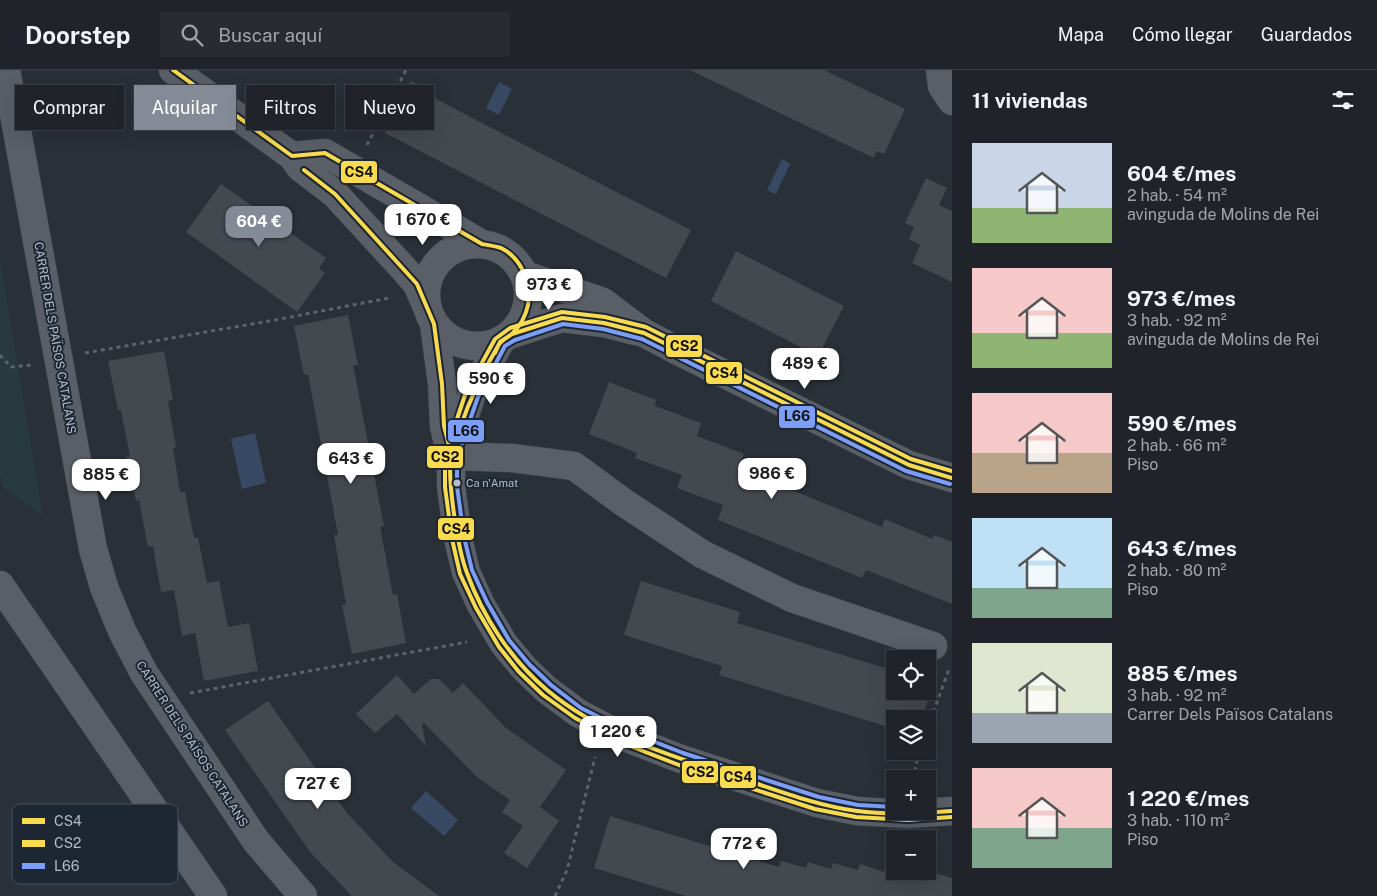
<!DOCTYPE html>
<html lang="es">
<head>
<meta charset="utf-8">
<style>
	body { margin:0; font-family:"Public Sans",sans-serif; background:#282c32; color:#f1f3f6; height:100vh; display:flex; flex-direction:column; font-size:19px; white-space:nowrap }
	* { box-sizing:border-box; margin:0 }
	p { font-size:16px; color:#a2a4a8 }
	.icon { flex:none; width:28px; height:28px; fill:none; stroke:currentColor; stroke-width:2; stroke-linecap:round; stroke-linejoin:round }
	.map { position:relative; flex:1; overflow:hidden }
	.drawer { display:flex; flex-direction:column; background:#20242a; width:425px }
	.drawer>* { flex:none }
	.hud { position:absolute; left:15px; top:15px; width:475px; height:45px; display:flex; gap:10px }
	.fabs { position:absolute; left:886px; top:580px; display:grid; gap:10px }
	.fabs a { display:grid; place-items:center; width:50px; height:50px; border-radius:0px; background:#20242a; box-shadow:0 5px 20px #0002,0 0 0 1px #3d4147; font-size:25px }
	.price { position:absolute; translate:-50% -42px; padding:0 11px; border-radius:10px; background:#fff; color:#222; font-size:16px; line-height:32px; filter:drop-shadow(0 1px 2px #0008) }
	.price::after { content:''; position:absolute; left:50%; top:30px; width:15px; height:11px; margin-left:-8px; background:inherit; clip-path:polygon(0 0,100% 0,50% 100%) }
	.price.active { background:#848b96; color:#fff }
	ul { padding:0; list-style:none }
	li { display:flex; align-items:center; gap:15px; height:125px; padding:0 20px }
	li span { display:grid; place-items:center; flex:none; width:140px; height:100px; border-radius:0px; color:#555 }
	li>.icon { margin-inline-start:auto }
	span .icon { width:60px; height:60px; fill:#fffc; stroke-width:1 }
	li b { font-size:21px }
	h2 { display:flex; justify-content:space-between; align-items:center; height:60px; padding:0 20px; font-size:21px }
	.chip { padding:0 18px; border-radius:0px; background:#20242a; box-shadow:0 5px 20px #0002,0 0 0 1px #3d4147; font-size:18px; line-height:45px }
	.chip.active { background:#848b96; color:#fff }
	header { display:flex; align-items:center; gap:30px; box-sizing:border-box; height:70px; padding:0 25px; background:#20242a; border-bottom:1px solid #3d4147 }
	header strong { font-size:24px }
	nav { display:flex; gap:28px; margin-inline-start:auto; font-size:18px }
	.search { width:350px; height:45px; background:#282c32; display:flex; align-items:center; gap:12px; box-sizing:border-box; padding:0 18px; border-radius:0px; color:#a2a4a8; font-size:19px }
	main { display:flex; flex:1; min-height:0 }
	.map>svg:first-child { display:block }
	.green { fill:#273a3e }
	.water { fill:#384963 }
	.building { fill:#444950 }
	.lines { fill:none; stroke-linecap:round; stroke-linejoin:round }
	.minor-casing { stroke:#484c53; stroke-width:29 }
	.path { stroke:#5d636a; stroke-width:3; stroke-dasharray:4 4; stroke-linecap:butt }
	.minor { stroke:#5a5e66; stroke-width:28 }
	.bus-1-casing { stroke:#1d2633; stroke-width:8 }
	.bus-2-casing { stroke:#1d2633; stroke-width:8 }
	.bus-3-casing { stroke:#1d2633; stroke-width:8 }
	.bus-1 { stroke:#f9db4f; stroke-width:4 }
	.bus-2 { stroke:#f9db4f; stroke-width:4 }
	.bus-3 { stroke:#7c9ef7; stroke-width:4 }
	.bus-dot { fill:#b4bcc9; stroke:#1d2633; stroke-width:2 }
	.labels { text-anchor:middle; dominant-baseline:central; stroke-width:4; stroke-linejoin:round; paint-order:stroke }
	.bus-label { font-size:11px; fill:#b4bcc9; stroke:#1d2633; text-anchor:start }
	.street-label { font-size:12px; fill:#b4bcc9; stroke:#1d2633 }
	.key { fill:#1d2633; stroke:#4a5360; stroke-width:1 }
	.key-label { font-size:14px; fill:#b4bcc9 }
	.line-badge { stroke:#1d2633; stroke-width:2 }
	.pale-badge-label { font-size:14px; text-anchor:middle; font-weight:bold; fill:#111 }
</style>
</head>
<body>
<header>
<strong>Doorstep</strong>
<div class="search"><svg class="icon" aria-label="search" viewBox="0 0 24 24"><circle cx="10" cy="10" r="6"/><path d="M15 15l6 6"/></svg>Buscar aquí</div>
<nav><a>Mapa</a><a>Cómo llegar</a><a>Guardados</a></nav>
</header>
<main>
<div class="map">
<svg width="952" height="826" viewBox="0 0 952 826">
	<rect width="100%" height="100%" fill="#2a3038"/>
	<path class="green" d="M 0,189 L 43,446 L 3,417 L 0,405 Z"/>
	<path class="water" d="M 499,12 L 512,19 L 499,45 L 486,38 Z
		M 782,89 L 790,94 L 776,124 L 767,120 Z
		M 255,363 L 266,413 L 242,419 L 231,369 Z
		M 426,721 L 458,750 L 444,766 L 411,738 Z"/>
	<path class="building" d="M 690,0 L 824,0 L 905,39 L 884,84 L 876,81 L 874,88 Z
		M 411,11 L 433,21 L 431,26 L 474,49 L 691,160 L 666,208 L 385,63 Z
		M 926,108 L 947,118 L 939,135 L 952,141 L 952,212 L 912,193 L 920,175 L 909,169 L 914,157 L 905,153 Z
		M 221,114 L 326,188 L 319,198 L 325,203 L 297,242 L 186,162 Z
		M 736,181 L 844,236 L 818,286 L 711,231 Z
		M 348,245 L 358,295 L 353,295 L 384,456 L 380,457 L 393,525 L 397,524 L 406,573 L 352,584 L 342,535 L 346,534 L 334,465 L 338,465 L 308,304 L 304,305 L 294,256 Z
		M 164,281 L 173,330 L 168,331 L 176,377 L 173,378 L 180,422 L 185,422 L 194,468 L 198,468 L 207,513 L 219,511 L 228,557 L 249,553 L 258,601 L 204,611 L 195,563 L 182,566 L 174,520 L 161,522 L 153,476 L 148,477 L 139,430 L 136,431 L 126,387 L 130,386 L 121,340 L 118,340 L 108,291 Z
		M 609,312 L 656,330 L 655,336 L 701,353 L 697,366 L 744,384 L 738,398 L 882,457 L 885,449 L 932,469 L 934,465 L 952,472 L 952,534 L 866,500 L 862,508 L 718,450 L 723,435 L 677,418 L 682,405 L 635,388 L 637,383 L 589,364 Z
		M 641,511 L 740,542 L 737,553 L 895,601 L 895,621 L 928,621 L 928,611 L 933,613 L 922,649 L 895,649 L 895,659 L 719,605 L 722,596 L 624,565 Z
		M 397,605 L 414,624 L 431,609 L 439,609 L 453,623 L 463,613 L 506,658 L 566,700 L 540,737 L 559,751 L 527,798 L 504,783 L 523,756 L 502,742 L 510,730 L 477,707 L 424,653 L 422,655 L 426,676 L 397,644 L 375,663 L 356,644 Z
		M 268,631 L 347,743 L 393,792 L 439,826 L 352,826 L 310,782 L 225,660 Z
		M 610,746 L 779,797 L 781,791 L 806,798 L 808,792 L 831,799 L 833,793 L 858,800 L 860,794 L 884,802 L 886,795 L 895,798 L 895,801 L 907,801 L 928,807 L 928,801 L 952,808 L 952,826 L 686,826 L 594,798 Z"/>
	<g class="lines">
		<defs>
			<path id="minor" d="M 6,0 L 93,479 L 104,517 L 122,561 L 144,603 L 256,771 L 303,826
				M 173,0 L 292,86 L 301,98 L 335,124 L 403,198 L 417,214 L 426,235
				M 940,0 L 942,16 L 952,31
				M 292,86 L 325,83 L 482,174
				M426 225a51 51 0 1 1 102 0a51 51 0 1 1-102 0Z
				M 525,205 L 603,232 L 644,263 L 682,283 L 909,395 L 952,408
				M 434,254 L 442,314 L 444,356 L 451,386 L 451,416 L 458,468 L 466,502 L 481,535 L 504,574 L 524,598 L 547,620 L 578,643 L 622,666 L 681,689 L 817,733 L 857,741 L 908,744 L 952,741
				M 512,264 L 562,248 L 604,253 L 635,261
				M 451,386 L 512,388 L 574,396 L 623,432 L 702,484 L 792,528 L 933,576
				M 451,386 L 472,324 L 500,272
				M 0,515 L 213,826"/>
		</defs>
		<use href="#minor" class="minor-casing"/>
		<path class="path" d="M 367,75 L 406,0
			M 85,283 L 275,250 L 389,228
			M 0,285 L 11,297 L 31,295
			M 190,623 L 467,572
			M 928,657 L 949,599
			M 913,709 L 919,681
			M 555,826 L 567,800 L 595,687"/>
		<use href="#minor" class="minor"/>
		<defs>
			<path id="bus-1" d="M 173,0 L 292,86 L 325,83 L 482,174 C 488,175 495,176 501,178 C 521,188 532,213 528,235 C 526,245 520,256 512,264 C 507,268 501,270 498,276 C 482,303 470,329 460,358 C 457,367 453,376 451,385 C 447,410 458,480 467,503 C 483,547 511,590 547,620 C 603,667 678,688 746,710 C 782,722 819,736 857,741 C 888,745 920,743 952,741
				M 304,100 L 335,124 L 417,214 L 434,254 L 442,314 L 444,356 L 450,379
				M 495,283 L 500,272 L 512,264 L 562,248 L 604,253 L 644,263 L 909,395 L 952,408"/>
			<path id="bus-2" d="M 952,401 L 911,389 L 646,257 L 605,247 L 562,242 L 510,258 L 495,269 L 466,322 L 445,385 L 445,417 L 452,469 L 460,504 L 476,538 L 499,577 L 519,602 L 543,625 L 575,648 L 620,672 L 679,695 L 815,739 L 856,747 L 908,750 L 952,747"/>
			<path id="bus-3" d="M 895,737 L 858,735 L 819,727 L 683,683 L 625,660 L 581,638 L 551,615 L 529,594 L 509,570 L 487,532 L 472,500 L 464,467 L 457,416 L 457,387 L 478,327 L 505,276 L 515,270 L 563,254 L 603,259 L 642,269 L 906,401 L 950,414"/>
		</defs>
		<use href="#bus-1" class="bus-1-casing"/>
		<use href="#bus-2" class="bus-2-casing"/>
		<use href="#bus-3" class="bus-3-casing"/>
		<use href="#bus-1" class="bus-1"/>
		<use href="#bus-2" class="bus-2"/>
		<use href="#bus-3" class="bus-3"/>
	</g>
	<circle class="bus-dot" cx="457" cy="413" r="4.5"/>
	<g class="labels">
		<g class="bus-label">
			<text x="466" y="413">Ca n'Amat</text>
		</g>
		<g class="street-label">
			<text transform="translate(55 268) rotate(80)">CARRER DELS PAÏSOS CATALANS</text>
			<text transform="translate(192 674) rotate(57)">CARRER DELS PAÏSOS CATALANS</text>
		</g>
	</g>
	<rect x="12" y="734" width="166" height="80" rx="8" class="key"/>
	<rect x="22" y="748" width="23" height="6" fill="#f9db4f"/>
	<rect x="22" y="770" width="23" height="7" fill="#f9db4f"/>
	<rect x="22" y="793" width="23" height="6" fill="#7c9ef7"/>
	<g class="key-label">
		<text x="54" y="756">CS4</text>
		<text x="54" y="778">CS2</text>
		<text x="54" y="801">L66</text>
	</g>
	<g class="line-badge">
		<rect x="340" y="90" width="38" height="24" rx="5" fill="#f9db4f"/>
		<rect x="665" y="264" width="38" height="24" rx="5" fill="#f9db4f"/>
		<rect x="705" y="291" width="38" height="24" rx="5" fill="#f9db4f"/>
		<rect x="778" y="335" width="38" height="24" rx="5" fill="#7c9ef7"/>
		<rect x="447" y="349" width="38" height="24" rx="5" fill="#7c9ef7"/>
		<rect x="426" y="375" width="38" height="24" rx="5" fill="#f9db4f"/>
		<rect x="437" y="447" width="38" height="24" rx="5" fill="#f9db4f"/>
		<rect x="681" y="690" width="38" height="24" rx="5" fill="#f9db4f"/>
		<rect x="719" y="695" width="38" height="24" rx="5" fill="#f9db4f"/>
	</g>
	<g class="pale-badge-label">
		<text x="359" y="107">CS4</text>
		<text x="684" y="281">CS2</text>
		<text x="724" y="308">CS4</text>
		<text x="797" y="351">L66</text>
		<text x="466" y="366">L66</text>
		<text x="445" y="392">CS2</text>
		<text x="456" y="464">CS4</text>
		<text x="700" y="707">CS2</text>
		<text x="738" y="712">CS4</text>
	</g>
</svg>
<div class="fabs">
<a><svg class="icon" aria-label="locate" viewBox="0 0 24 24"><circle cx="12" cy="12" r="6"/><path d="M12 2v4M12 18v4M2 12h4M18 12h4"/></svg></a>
<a><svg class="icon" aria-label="layers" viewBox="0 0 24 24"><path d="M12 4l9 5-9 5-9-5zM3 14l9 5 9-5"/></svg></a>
<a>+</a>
<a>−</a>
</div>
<b class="price" style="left:423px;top:176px">1 670 €</b>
<b class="price active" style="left:259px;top:178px">604 €</b>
<b class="price" style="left:549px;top:241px">973 €</b>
<b class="price" style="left:805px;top:320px">489 €</b>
<b class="price" style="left:491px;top:335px">590 €</b>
<b class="price" style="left:351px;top:415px">643 €</b>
<b class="price" style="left:772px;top:430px">986 €</b>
<b class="price" style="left:106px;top:431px">885 €</b>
<b class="price" style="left:618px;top:688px">1 220 €</b>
<b class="price" style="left:318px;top:740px">727 €</b>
<b class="price" style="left:744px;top:800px">772 €</b>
<div class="hud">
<a class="chip">Comprar</a>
<a class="chip active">Alquilar</a>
<a class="chip">Filtros</a>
<a class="chip">Nuevo</a>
</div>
</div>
<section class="drawer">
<h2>11 viviendas<svg class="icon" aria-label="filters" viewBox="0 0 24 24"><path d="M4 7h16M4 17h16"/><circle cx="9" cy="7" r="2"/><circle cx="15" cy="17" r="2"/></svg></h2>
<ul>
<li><span style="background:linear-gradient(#c9d6e8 65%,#8fb573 0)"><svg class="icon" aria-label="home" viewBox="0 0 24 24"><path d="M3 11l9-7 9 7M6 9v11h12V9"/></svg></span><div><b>604 €/mes</b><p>2 hab. · 54 m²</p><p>avinguda de Molins de Rei</p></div></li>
<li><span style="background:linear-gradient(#f6c9c9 65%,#8fb573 0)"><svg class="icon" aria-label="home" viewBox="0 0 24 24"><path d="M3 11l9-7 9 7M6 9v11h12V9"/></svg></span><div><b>973 €/mes</b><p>3 hab. · 92 m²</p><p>avinguda de Molins de Rei</p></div></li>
<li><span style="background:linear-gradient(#f6c9c9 60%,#b9a48a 0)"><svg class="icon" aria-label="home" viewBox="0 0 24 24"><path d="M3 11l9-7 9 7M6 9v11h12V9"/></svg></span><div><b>590 €/mes</b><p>2 hab. · 66 m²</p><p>Piso</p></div></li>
<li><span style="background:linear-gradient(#bfe0f5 70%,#7fa58c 0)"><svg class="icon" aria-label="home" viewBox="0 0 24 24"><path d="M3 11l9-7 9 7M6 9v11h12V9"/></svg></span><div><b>643 €/mes</b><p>2 hab. · 80 m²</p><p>Piso</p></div></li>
<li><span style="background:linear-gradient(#dfe7d0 70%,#9aa5b1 0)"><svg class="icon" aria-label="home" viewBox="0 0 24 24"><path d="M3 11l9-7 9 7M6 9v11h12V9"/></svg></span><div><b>885 €/mes</b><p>3 hab. · 92 m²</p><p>Carrer Dels Països Catalans</p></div></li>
<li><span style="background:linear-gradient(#f6c9c9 60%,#7fa58c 0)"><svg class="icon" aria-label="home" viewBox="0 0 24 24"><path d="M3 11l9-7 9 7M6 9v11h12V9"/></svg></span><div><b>1 220 €/mes</b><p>3 hab. · 110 m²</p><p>Piso</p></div></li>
</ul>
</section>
</main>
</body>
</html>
